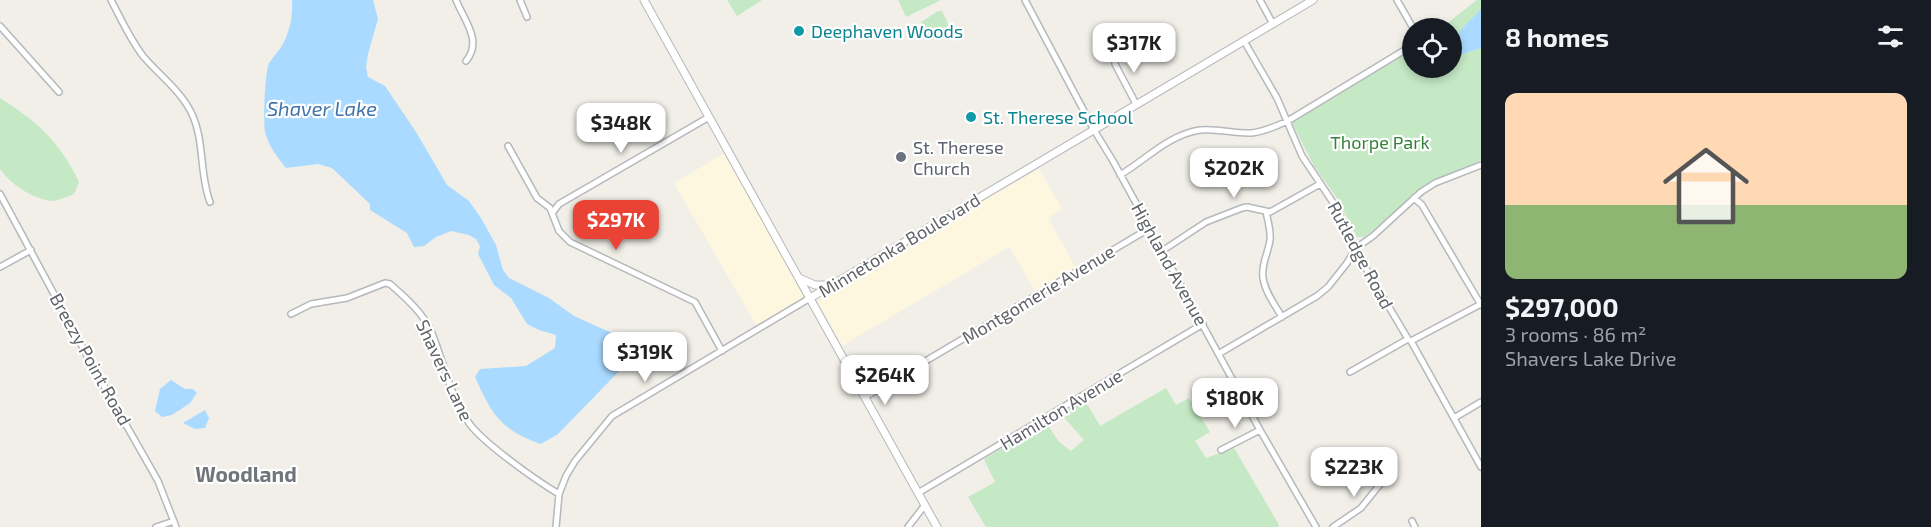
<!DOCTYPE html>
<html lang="en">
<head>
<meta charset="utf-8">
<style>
	body { margin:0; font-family:"Exo 2",sans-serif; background:#242831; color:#f1f3f6; height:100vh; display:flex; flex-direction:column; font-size:22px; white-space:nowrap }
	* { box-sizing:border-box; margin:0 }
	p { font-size:20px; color:#9ea1a6 }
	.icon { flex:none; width:33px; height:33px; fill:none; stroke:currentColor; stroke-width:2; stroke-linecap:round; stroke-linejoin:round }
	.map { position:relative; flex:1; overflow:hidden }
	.sheet { display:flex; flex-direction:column; background:#171b24; width:450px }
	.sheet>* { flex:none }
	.buttons { position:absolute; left:1402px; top:18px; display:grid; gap:12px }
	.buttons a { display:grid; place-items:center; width:60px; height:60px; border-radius:50%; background:#171b24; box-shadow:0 3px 9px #0003; font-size:30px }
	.price { position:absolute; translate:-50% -51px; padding:0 14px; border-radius:12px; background:#fff; color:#222; font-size:20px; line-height:39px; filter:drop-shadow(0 2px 3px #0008) }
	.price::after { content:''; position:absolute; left:50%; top:36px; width:18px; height:14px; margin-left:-9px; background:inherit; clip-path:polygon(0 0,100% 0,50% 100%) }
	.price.current { background:#ea4335; color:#fff }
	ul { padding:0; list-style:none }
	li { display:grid; align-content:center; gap:12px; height:318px; padding:0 24px }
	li+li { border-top:2px solid #363941 }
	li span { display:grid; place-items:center; height:186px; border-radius:12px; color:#555 }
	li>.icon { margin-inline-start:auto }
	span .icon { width:108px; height:108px; fill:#fffc; stroke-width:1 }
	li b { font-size:26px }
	h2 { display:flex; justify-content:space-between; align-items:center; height:72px; padding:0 24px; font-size:26px }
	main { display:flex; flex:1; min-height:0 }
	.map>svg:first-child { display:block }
	.commercial { fill:#fef7e0 }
	.green { fill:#c5e8c5 }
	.water { fill:#aadaff }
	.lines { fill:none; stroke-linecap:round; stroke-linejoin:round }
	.minor-casing { stroke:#b5b8bc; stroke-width:8 }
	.tertiary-casing { stroke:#b5b8bc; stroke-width:9 }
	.minor { stroke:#fff; stroke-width:5 }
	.tertiary { stroke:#fff; stroke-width:7 }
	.culture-dot { fill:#0f9aa8; stroke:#fff; stroke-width:2 }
	.worship-dot { fill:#6b7280; stroke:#fff; stroke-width:2 }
	.labels { text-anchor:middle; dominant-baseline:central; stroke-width:4.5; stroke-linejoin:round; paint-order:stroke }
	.culture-label { font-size:18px; fill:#0d838f; stroke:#fff; text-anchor:start }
	.park-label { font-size:18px; fill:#348238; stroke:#fff }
	.worship-label { font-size:18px; fill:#5b616d; stroke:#fff; text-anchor:start }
	.street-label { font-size:18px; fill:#5f6368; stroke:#fff }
	.water-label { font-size:20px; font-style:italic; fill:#4174aa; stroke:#fff }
	.quarter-label { font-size:21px; font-weight:bold; fill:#70757a; stroke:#fff }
</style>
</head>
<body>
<main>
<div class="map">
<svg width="1481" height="527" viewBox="0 0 1481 527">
	<rect width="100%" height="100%" fill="#f1efe8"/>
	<path class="commercial" d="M 725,153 L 804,293 L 802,300 L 756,325 L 674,183 Z
		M 1039,169 L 1062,209 L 1048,218 L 1080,275 L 1040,299 L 1009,247 L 842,346 L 818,302 L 820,296 L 828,293 L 890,254 L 899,252 L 933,229 Z"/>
	<path class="green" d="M 727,0 L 762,0 L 737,16 Z
		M 898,0 L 941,0 L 906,17 Z
		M 1477,0 L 1481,0 L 1481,160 L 1424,186 L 1365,237 L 1357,237 L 1337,198 L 1314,166 L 1292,123 L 1413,49 L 1413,68 L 1452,68 L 1452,28 L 1441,28 Z
		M 938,11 L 942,11 L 948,24 L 947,32 L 931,40 L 921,22 Z
		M 0,98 C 38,122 60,142 79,182 L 74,194 C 68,196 58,201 52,201 C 33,199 10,184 0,169 Z
		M 1166,388 L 1176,405 L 1189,398 L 1210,432 L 1195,441 L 1206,458 L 1234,448 L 1279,525 L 1278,527 L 986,527 L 968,497 L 995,482 L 984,459 L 1046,422 L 1059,442 L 1071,451 L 1084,440 L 1060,413 L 1084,399 L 1100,426 Z"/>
	<path class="water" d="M 292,0 L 373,0 L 378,19 L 368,54 L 366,67 L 368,77 L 385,86 L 416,132 L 447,185 L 469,201 L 481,218 L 496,245 L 503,270 L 509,278 L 549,298 L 574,316 L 614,334 L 629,345 L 630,360 L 558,434 L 541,444 C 501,430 492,415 475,377 L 480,369 L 526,366 L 555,348 L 556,335 L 539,330 L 527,324 L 511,298 L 494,285 L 478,254 L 480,246 L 476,239 L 469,235 L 451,231 L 436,237 L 424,246 L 414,247 L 407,233 L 370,210 L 370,204 L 332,168 L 318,164 L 286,168 C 278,158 268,145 265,132 C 263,122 265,72 269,63 C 273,57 279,51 283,44 C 290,30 293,16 292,0 Z
		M 1481,9 L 1481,48 L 1457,56 L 1452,54 C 1452,33 1468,24 1481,9 Z
		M 171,380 L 185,389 L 193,389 L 197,393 L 190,403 L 172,415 L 162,417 L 155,411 L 160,389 Z
		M 205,410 L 209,418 L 205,428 L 195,429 L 183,423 Z"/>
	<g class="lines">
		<defs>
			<path id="minor" d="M 111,0 C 121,19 130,39 143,56 C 159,75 180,90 191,112 C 205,140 199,173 210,202
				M 456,0 C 464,20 483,41 466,61
				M 520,0 L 527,17
				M 1025,0 L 1094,130 L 1113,161 L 1260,430 L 1316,527
				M 1260,0 L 1273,24
				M 1397,0 L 1413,28
				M 0,26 L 59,92
				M 1244,41 L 1277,98 L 1302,156 L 1336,207 L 1361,260 L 1408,339 L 1411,341 L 1481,467
				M 1114,50 L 1115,64 L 1136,104
				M 508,146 L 537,198 L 550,208 L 559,231 L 570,242 L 695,302 L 722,351
				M 1120,175 C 1147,159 1168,135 1200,130 C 1217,128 1235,134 1251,133 C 1264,132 1275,126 1286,122 L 1413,45
				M 0,194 L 96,372 L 158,481 L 176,527
				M 1414,198 L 1422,205 L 1481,305
				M 553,212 L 559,204 L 709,117
				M 1266,212 C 1268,221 1271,231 1270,240 C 1268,254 1261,264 1263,278 C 1265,292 1275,305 1282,317
				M 1162,251 L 1206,222 L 1242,208 L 1247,207 L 1270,212 L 1320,184
				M 0,267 L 31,250
				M 291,314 L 311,304 L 347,298 L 385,283 L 390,284 C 405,297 424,314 432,333 C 444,363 450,396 469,423 C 483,443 537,481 559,494
				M 1411,341 L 1481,304
				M 1220,353 L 1317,296 L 1328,287 L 1347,263 L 1356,248 L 1373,236 L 1421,192 L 1435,183 L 1481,165
				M 1350,372 L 1408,339
				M 865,397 L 1150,228
				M 1454,418 L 1481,402
				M 1221,450 L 1260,430
				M 918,493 L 1203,324
				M 1412,521 L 1415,527
				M 156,527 L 174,521
				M 556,527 L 559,494 L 566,476 L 575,461 L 612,416 L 810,298
				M 908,527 L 925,505
				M 1333,527 L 1361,508 L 1385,478"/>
			<path id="tertiary" d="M 644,0 L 937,527
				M 799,278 L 815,285 L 828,285
				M 810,298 L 1313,0"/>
		</defs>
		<use href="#minor" class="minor-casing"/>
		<use href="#tertiary" class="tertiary-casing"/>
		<use href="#minor" class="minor"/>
		<use href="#tertiary" class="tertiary"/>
	</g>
	<g class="culture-dot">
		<circle cx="799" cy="31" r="6"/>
		<circle cx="971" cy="117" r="6"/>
	</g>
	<circle class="worship-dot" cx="901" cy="157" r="6"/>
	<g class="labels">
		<g class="culture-label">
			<text x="811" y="31">Deephaven Woods</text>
			<text x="983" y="117">St. Therese School</text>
		</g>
		<g class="park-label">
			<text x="1380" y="142">Thorpe Park</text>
		</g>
		<g class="worship-label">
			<text x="913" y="147">St. Therese<tspan x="913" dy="21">Church</tspan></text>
		</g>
		<g class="street-label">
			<text transform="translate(899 245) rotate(-31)">Minnetonka Boulevard</text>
			<text transform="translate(1361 255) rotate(62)">Rutledge Road</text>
			<text transform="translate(1170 264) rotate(61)">Highland Avenue</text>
			<text transform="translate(1038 294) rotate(-31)">Montgomerie Avenue</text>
			<text transform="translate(91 359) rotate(61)">Breezy Point Road</text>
			<text transform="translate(445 370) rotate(65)">Shavers Lane</text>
			<text transform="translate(1061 409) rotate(-31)">Hamilton Avenue</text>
		</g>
		<g class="water-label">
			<text x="322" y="108">Shaver Lake</text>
		</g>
		<g class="quarter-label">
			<text x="246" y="473">Woodland</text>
		</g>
	</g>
</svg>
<div class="buttons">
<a><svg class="icon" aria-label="locate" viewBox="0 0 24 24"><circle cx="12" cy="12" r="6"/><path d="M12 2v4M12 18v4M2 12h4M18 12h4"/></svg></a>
</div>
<b class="price" style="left:1134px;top:74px">$317K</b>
<b class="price" style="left:621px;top:154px">$348K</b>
<b class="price" style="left:1234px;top:199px">$202K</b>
<b class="price current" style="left:616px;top:251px">$297K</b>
<b class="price" style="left:645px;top:383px">$319K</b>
<b class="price" style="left:885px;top:406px">$264K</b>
<b class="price" style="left:1235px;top:429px">$180K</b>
<b class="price" style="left:1354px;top:498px">$223K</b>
</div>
<section class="sheet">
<h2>8 homes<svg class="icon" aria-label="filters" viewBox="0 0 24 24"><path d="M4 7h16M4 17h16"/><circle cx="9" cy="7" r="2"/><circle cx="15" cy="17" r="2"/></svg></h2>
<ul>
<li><span style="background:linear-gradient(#ffd9b3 60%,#8fb573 0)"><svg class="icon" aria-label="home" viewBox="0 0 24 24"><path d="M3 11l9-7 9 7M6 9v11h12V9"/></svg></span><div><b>$297,000</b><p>3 rooms · 86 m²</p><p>Shavers Lake Drive</p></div></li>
</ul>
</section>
</main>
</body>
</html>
